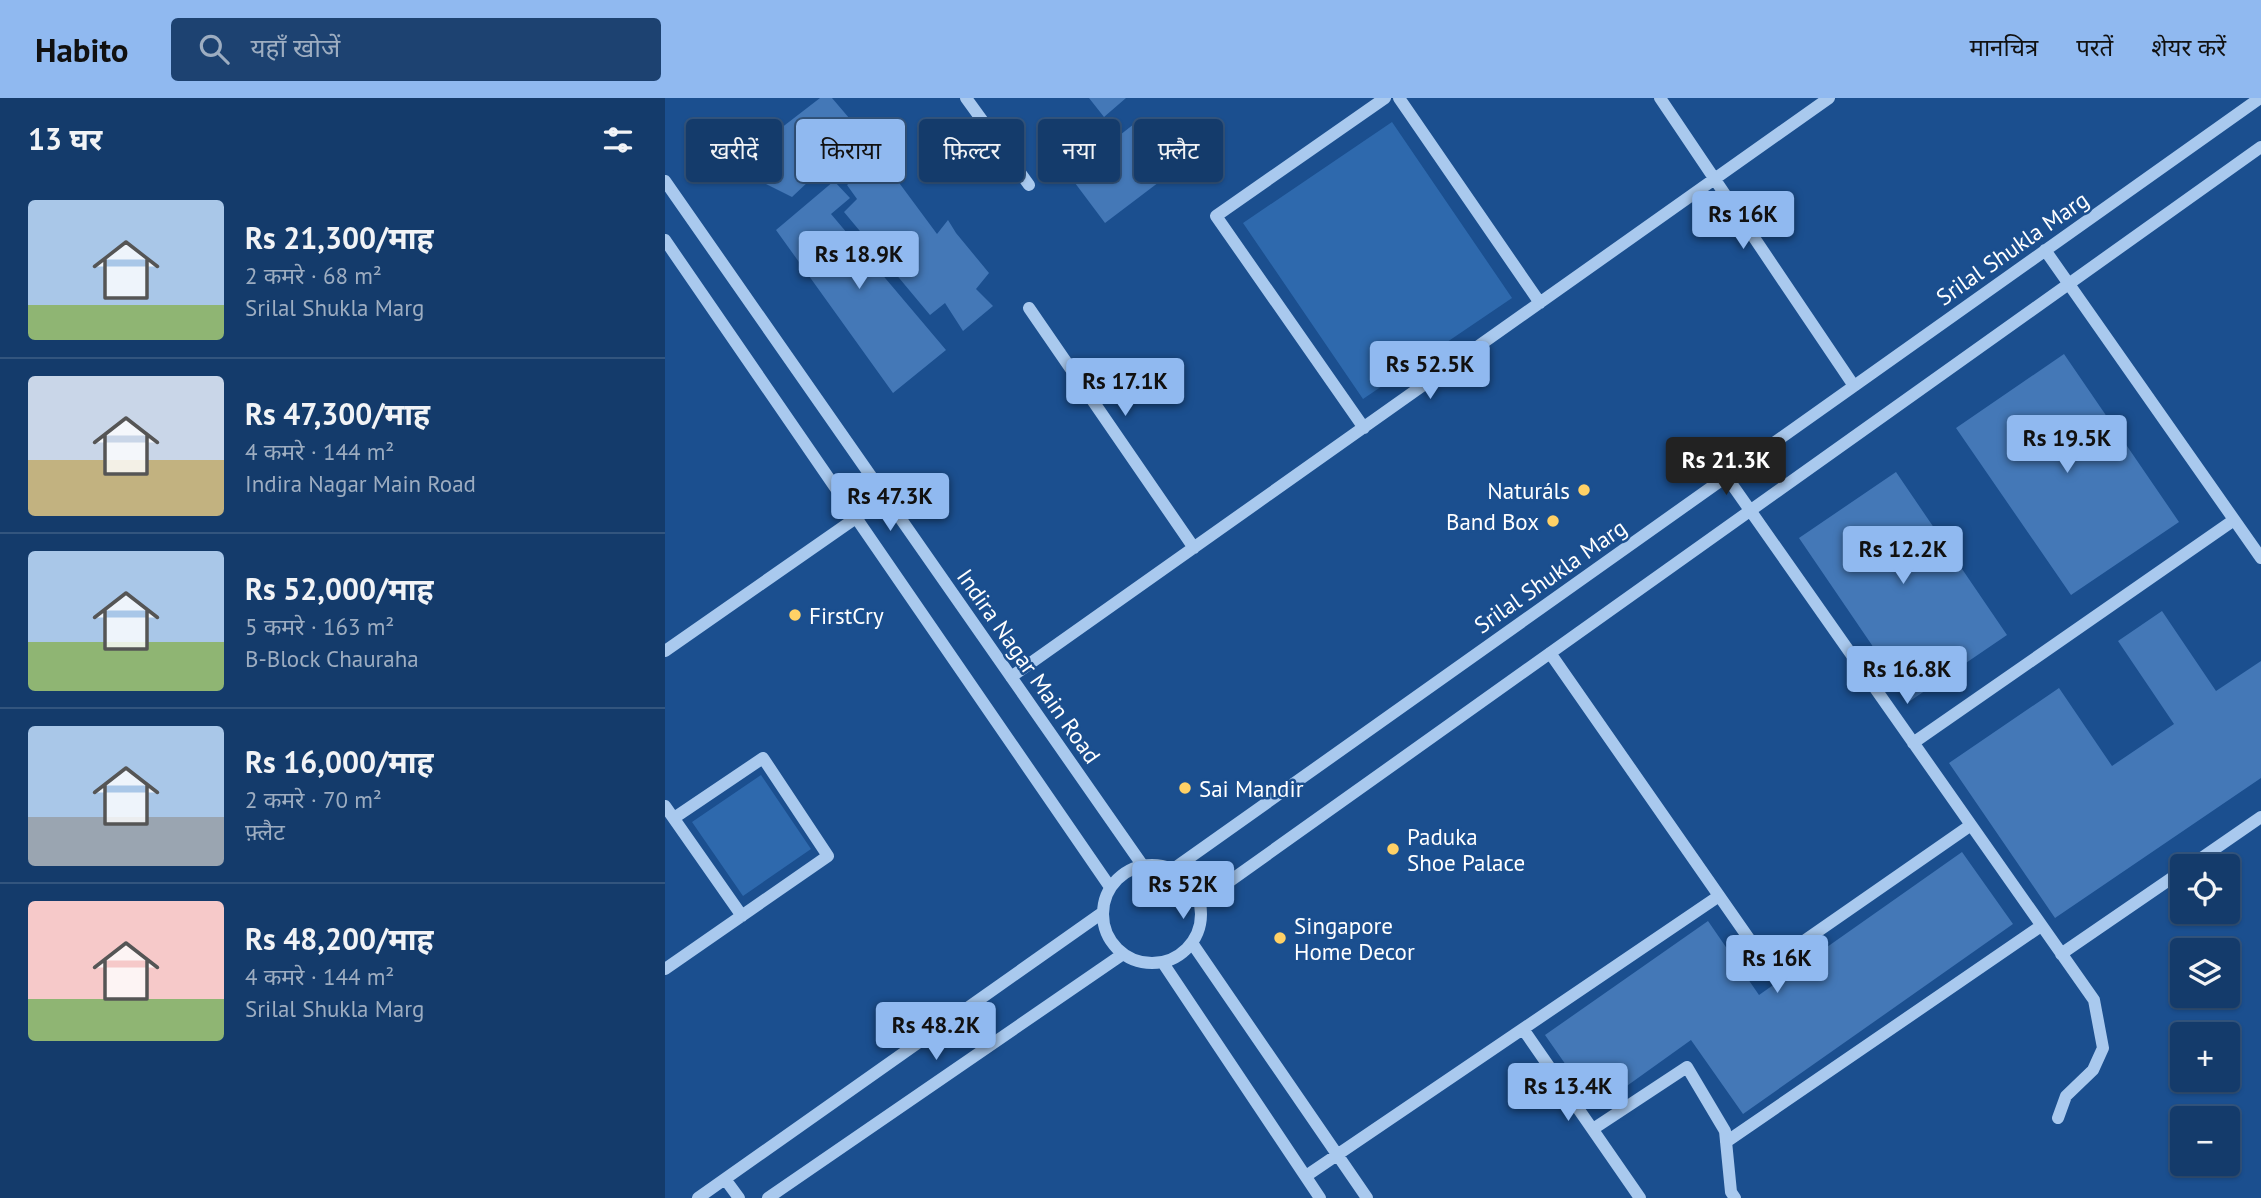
<!DOCTYPE html>
<html lang="hi">
<head>
<meta charset="utf-8">
<style>
	body { margin:0; font-family:"PT Sans","Noto Sans Devanagari",sans-serif; background:#1d4271; color:#f1f3f6; height:100vh; display:flex; flex-direction:column; font-size:26px; white-space:nowrap }
	* { box-sizing:border-box; margin:0 }
	p { font-size:23px; color:#9dadc1 }
	.icon { flex:none; width:38px; height:38px; fill:none; stroke:currentColor; stroke-width:2; stroke-linecap:round; stroke-linejoin:round }
	.map { position:relative; flex:1; overflow:hidden }
	.panel { display:flex; flex-direction:column; background:#143b6b; width:665px }
	.panel>* { flex:none }
	.banner { position:absolute; left:21px; top:21px; width:665px; height:63px; display:flex; gap:14px }
	.tools { position:absolute; left:1505px; top:756px; display:grid; gap:14px }
	.tools a { display:grid; place-items:center; width:70px; height:70px; border-radius:7px; background:#143b6b; box-shadow:0 2px 5px #0004,0 0 0 2px #33557e; font-size:35px }
	.price { position:absolute; translate:-50% -60px; padding:0 16px; border-radius:7px; background:#90b9f0; color:#111; font-size:23px; line-height:46px; filter:drop-shadow(0 2px 4px #0008) }
	.price::after { content:''; position:absolute; left:50%; top:42px; width:21px; height:16px; margin-left:-10px; background:inherit; clip-path:polygon(0 0,100% 0,50% 100%) }
	.price.on { background:#222; color:#fff }
	ul { padding:0; list-style:none }
	li { display:flex; align-items:center; gap:21px; height:175px; padding:0 28px }
	li+li { border-top:2px solid #33557e }
	li span { display:grid; place-items:center; flex:none; width:196px; height:140px; border-radius:7px; color:#555 }
	li>.icon { margin-inline-start:auto }
	span .icon { width:84px; height:84px; fill:#fffc; stroke-width:1 }
	li b { font-size:30px }
	h2 { display:flex; justify-content:space-between; align-items:center; height:84px; padding:0 28px; font-size:30px }
	.pill { padding:0 24px; border-radius:7px; background:#143b6b; box-shadow:0 2px 5px #0004,0 0 0 2px #33557e; font-size:24px; line-height:63px }
	.pill.on { background:#90b9f0; color:#111 }
	header { display:flex; align-items:center; gap:42px; box-sizing:border-box; height:98px; padding:0 35px; background:#90b9f0; color:#111 }
	header strong { font-size:33px }
	nav { display:flex; gap:38px; margin-inline-start:auto; font-size:24px }
	.search { width:490px; height:63px; background:#1d4271; display:flex; align-items:center; gap:18px; box-sizing:border-box; padding:0 24px; border-radius:7px; color:#9dadc1; font-size:26px }
	main { display:flex; flex:1; min-height:0 }
	.map>svg:first-child { display:block }
	.green { fill:#2e69ad }
	.building { fill:#4478b7 }
	.lines { fill:none; stroke-linecap:round; stroke-linejoin:round }
	.minor { stroke:#a9c9ee; stroke-width:12 }
	.poi-dot { fill:#ffd166; stroke:#1b4f8f; stroke-width:2.5 }
	.labels { text-anchor:middle; dominant-baseline:central; stroke-width:5; stroke-linejoin:round; paint-order:stroke }
	.street-label { font-size:23px; fill:#fff; stroke:#1b4f8f }
	.poi-label { font-size:23px; fill:#fff; stroke:#1b4f8f; text-anchor:start }
</style>
</head>
<body>
<header>
<strong>Habito</strong>
<div class="search"><svg class="icon" aria-label="search" viewBox="0 0 24 24"><circle cx="10" cy="10" r="6"/><path d="M15 15l6 6"/></svg>यहाँ खोजें</div>
<nav><a>मानचित्र</a><a>परतें</a><a>शेयर करें</a></nav>
</header>
<main>
<section class="panel">
<h2>13 घर<svg class="icon" aria-label="filters" viewBox="0 0 24 24"><path d="M4 7h16M4 17h16"/><circle cx="9" cy="7" r="2"/><circle cx="15" cy="17" r="2"/></svg></h2>
<ul>
<li><span style="background:linear-gradient(#a9c7e8 75%,#8fb573 0)"><svg class="icon" aria-label="home" viewBox="0 0 24 24"><path d="M3 11l9-7 9 7M6 9v11h12V9"/></svg></span><div><b>Rs 21,300/माह</b><p>2 कमरे · 68 m²</p><p>Srilal Shukla Marg</p></div></li>
<li><span style="background:linear-gradient(#c9d6e8 60%,#c2b280 0)"><svg class="icon" aria-label="home" viewBox="0 0 24 24"><path d="M3 11l9-7 9 7M6 9v11h12V9"/></svg></span><div><b>Rs 47,300/माह</b><p>4 कमरे · 144 m²</p><p>Indira Nagar Main Road</p></div></li>
<li><span style="background:linear-gradient(#a9c7e8 65%,#8fb573 0)"><svg class="icon" aria-label="home" viewBox="0 0 24 24"><path d="M3 11l9-7 9 7M6 9v11h12V9"/></svg></span><div><b>Rs 52,000/माह</b><p>5 कमरे · 163 m²</p><p>B-Block Chauraha</p></div></li>
<li><span style="background:linear-gradient(#a9c7e8 65%,#9aa5b1 0)"><svg class="icon" aria-label="home" viewBox="0 0 24 24"><path d="M3 11l9-7 9 7M6 9v11h12V9"/></svg></span><div><b>Rs 16,000/माह</b><p>2 कमरे · 70 m²</p><p>फ़्लैट</p></div></li>
<li><span style="background:linear-gradient(#f6c9c9 70%,#8fb573 0)"><svg class="icon" aria-label="home" viewBox="0 0 24 24"><path d="M3 11l9-7 9 7M6 9v11h12V9"/></svg></span><div><b>Rs 48,200/माह</b><p>4 कमरे · 144 m²</p><p>Srilal Shukla Marg</p></div></li>
</ul>
</section>
<div class="map">
<svg width="1596" height="1100" viewBox="0 0 1596 1100">
	<rect width="100%" height="100%" fill="#1b4f8f"/>
	<path class="green" d="M 727,24 L 847,200 L 698,301 L 578,125 Z
		M 96,677 L 146,751 L 78,798 L 27,724 Z"/>
	<path class="building" d="M 155,0 L 167,0 L 196,34 L 127,99 L 97,84 L 76,61 Z
		M 424,0 L 461,0 L 439,19 Z
		M 469,26 L 506,75 L 440,125 L 404,77 Z
		M 215,59 L 272,136 L 283,122 L 291,135 L 324,175 L 311,191 L 328,208 L 298,233 L 280,205 L 265,217 L 179,114 L 192,101 L 182,87 Z
		M 169,83 L 185,100 L 166,116 L 281,252 L 228,295 L 111,132 Z
		M 1399,256 L 1514,424 L 1406,497 L 1291,330 Z
		M 1231,374 L 1342,537 L 1245,603 L 1134,440 Z
		M 1497,513 L 1551,593 L 1596,563 L 1596,680 L 1390,820 L 1284,665 L 1394,590 L 1447,668 L 1509,626 L 1453,543 Z
		M 1297,754 L 1348,826 L 1078,1016 L 1026,942 L 931,1010 L 880,937 L 1043,823 L 1094,897 Z"/>
	<g class="lines">
		<path class="minor" d="M 301,0 L 364,87
			M 734,0 L 875,205
			M 995,0 L 1189,288
			M 0,83 L 478,768
			M 0,142 L 445,789
			M 1380,152 L 1596,460
			M 364,210 L 529,450
			M 699,330 L 551,118 L 720,0
			M 1061,378 L 1429,902 L 1438,950 L 1428,972 L 1401,998 L 1393,1020
			M 0,553 L 221,399
			M 885,555 L 1103,868 L 1306,727
			M 346,579 L 1164,0
			M 1248,645 L 1569,422
			M 0,708 L 77,818
			M438 816a49 49 0 1 1 98 0a49 49 0 1 1-98 0Z
			M 1525,768 L 1596,719
			M 507,772 L 1595,0
			M 534,805 L 1596,49
			M 527,845 L 702,1100
			M 1396,856 L 1517,773
			M 498,865 L 655,1100
			M 0,871 L 163,758 L 98,660 L 9,720
			M 858,931 L 975,1100
			M 928,1031 L 1022,969 L 1060,1033 L 1066,1094 L 1070,1100
			M 1061,1044 L 1376,828
			M 641,1078 L 1054,798
			M 60,1081 L 74,1100
			M 33,1100 L 437,815
			M 103,1100 L 458,856"/>
	</g>
	<g class="poi-dot">
		<circle cx="919" cy="392" r="7"/>
		<circle cx="888" cy="423" r="7"/>
		<circle cx="130" cy="517" r="7"/>
		<circle cx="520" cy="690" r="7"/>
		<circle cx="728" cy="751" r="7"/>
		<circle cx="615" cy="840" r="7"/>
	</g>
	<g class="labels">
		<g class="street-label">
			<text transform="translate(1347 150) rotate(-35)">Srilal Shukla Marg</text>
			<text transform="translate(885 478) rotate(-35)">Srilal Shukla Marg</text>
			<text transform="translate(364 568) rotate(55)">Indira Nagar Main Road</text>
		</g>
		<g class="poi-label">
			<text x="905" y="392" text-anchor="end">Naturáls</text>
			<text x="874" y="423" text-anchor="end">Band Box</text>
			<text x="144" y="517">FirstCry</text>
			<text x="534" y="690">Sai Mandir</text>
			<text x="742" y="738">Paduka<tspan x="742" dy="26">Shoe Palace</tspan></text>
			<text x="629" y="827">Singapore<tspan x="629" dy="26">Home Decor</tspan></text>
		</g>
	</g>
</svg>
<div class="tools">
<a><svg class="icon" aria-label="locate" viewBox="0 0 24 24"><circle cx="12" cy="12" r="6"/><path d="M12 2v4M12 18v4M2 12h4M18 12h4"/></svg></a>
<a><svg class="icon" aria-label="layers" viewBox="0 0 24 24"><path d="M12 4l9 5-9 5-9-5zM3 14l9 5 9-5"/></svg></a>
<a>+</a>
<a>−</a>
</div>
<b class="price" style="left:1078px;top:153px">Rs 16K</b>
<b class="price" style="left:194px;top:193px">Rs 18.9K</b>
<b class="price" style="left:765px;top:303px">Rs 52.5K</b>
<b class="price" style="left:460px;top:320px">Rs 17.1K</b>
<b class="price" style="left:1402px;top:377px">Rs 19.5K</b>
<b class="price on" style="left:1061px;top:399px">Rs 21.3K</b>
<b class="price" style="left:225px;top:435px">Rs 47.3K</b>
<b class="price" style="left:1238px;top:488px">Rs 12.2K</b>
<b class="price" style="left:1242px;top:608px">Rs 16.8K</b>
<b class="price" style="left:518px;top:823px">Rs 52K</b>
<b class="price" style="left:1112px;top:897px">Rs 16K</b>
<b class="price" style="left:271px;top:964px">Rs 48.2K</b>
<b class="price" style="left:903px;top:1025px">Rs 13.4K</b>
<div class="banner">
<a class="pill">खरीदें</a>
<a class="pill on">किराया</a>
<a class="pill">फ़िल्टर</a>
<a class="pill">नया</a>
<a class="pill">फ़्लैट</a>
</div>
</div>
</main>
</body>
</html>
